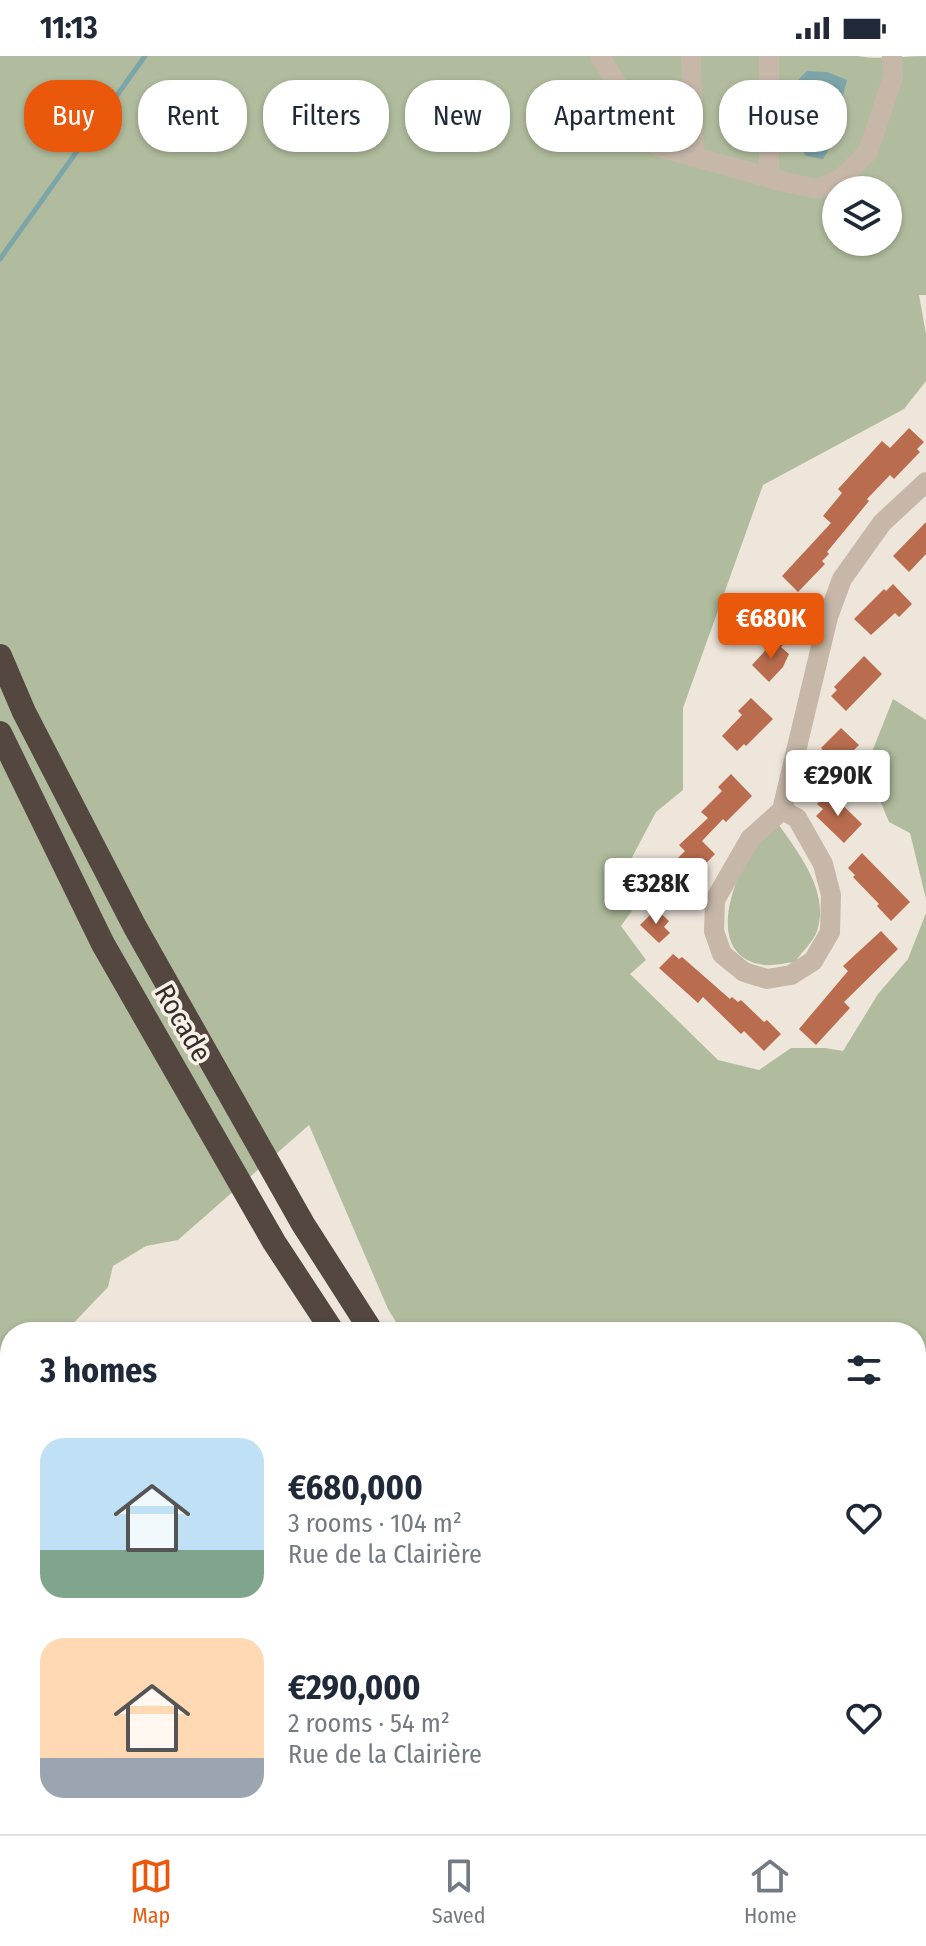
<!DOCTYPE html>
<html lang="en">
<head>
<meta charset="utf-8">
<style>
	body { margin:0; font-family:"Fira Sans Condensed",sans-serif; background:#f2f2f3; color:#1f2937; height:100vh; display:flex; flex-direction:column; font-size:30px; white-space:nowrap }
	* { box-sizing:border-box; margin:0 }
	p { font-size:26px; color:#747a83 }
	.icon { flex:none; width:44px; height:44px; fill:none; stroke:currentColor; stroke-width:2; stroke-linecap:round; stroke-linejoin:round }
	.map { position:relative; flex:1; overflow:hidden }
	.sheet { position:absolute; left:0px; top:1266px; width:926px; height:512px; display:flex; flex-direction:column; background:#fff; border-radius:32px 32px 0 0; box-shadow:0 2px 6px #0004 }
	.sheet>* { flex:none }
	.top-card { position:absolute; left:24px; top:24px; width:878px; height:72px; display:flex; gap:16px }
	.controls { position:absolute; left:822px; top:120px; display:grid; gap:16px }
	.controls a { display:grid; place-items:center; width:80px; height:80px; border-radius:50%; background:#fff; box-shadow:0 2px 6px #0004; font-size:40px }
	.price { position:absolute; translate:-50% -68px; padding:0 18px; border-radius:8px; background:#fff; color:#222; font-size:26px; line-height:52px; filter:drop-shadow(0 2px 4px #0008) }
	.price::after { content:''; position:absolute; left:50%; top:48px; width:24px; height:18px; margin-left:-12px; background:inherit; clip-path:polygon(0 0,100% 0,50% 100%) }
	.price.selected { background:#ea580c; color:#fff }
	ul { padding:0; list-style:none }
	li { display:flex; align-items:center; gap:24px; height:200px; padding:0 40px }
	li span { display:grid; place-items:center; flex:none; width:224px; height:160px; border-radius:24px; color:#555 }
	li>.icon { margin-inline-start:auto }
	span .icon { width:96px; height:96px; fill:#fffc; stroke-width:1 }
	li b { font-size:34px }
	h2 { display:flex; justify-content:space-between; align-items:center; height:96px; padding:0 40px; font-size:34px }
	.tag { padding:0 28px; border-radius:32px; background:#fff; box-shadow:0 2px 6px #0004; font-size:28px; line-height:72px }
	.tag.selected { background:#ea580c; color:#fff }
	.status { display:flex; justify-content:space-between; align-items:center; height:56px; padding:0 40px; background:#fff; direction:ltr }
	.status svg { height:22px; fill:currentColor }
	.dock { display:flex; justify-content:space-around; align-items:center; height:112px; border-top:2px solid #e0e1e3; background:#fff; font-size:22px; color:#747a83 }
	.dock a { display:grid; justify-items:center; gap:4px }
	.dock .selected { color:#ea580c }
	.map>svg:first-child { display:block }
	.green { fill:#b0bc9d; fill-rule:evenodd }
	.water { fill:#7da5a9 }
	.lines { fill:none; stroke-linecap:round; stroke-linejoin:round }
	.stream { stroke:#7da5a9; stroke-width:5 }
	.building { fill:#ba6d4e }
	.minor { stroke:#c6b7a8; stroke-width:20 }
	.highway { stroke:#53473f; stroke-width:24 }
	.labels { text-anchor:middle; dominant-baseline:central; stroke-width:7; stroke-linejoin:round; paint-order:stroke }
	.street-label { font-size:28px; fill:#332c28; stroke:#f7f0e7 }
</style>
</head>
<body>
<div class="status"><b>11:13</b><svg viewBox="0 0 49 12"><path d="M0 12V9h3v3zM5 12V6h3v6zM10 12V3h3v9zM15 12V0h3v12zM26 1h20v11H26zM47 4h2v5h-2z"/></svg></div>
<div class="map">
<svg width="926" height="1778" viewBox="0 0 926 1778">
	<rect width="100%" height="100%" fill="#efe6db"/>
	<path class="green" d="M 0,0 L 857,0 C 881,4 902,0 926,0 L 926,239 L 919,239 L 926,278 L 926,325 L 904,353 L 763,429 L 683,652 L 683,734 L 656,756 L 621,822 L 646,835 L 621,870 L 646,904 L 630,918 L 718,1004 L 759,1014 L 791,992 L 825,992 L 843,995 L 878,938 L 908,903 L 926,857 L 926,1725 L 916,1727 L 916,1276 L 402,1276 L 388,1253 L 309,1069 L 178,1184 L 146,1190 L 113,1210 L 108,1231 L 65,1276 L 10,1276 L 10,1320 L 0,1322 ZM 836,134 L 888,134 L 888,186 L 836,186 Z
		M 893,643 L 926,664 L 926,843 L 910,777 L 889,766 L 866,711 Z
		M 779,769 C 799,798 830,836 817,875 C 814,885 801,897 795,906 C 785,907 773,910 764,909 C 705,901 731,827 752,795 C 758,786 770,777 779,769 Z
		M 385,1768 L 610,1768 L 611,1778 L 404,1778 Z"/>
	<path class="water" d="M 807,15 L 827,16 L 847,24 L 828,95 L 823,103 L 806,100 L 802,94 L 797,25 Z"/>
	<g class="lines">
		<path class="stream" d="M 0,203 L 145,0"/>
	</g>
	<path class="building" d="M 909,372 L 924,386 L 917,393 L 920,396 L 894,423 L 890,419 L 867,443 L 869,445 L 827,496 L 829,498 L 822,505 L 825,508 L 798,536 L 782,520 L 831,467 L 823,460 L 842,437 L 838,433 L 882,385 L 890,392 Z
		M 926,466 L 926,498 L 909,516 L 893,500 Z
		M 893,528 L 912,548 L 899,561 L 895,557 L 871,579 L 854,563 L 884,533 L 886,535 Z
		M 783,554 L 797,568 L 791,575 L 794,577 L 781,591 L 763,574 Z
		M 774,585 L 789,598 L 783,611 L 769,626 L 752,609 Z
		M 864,600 L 882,618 L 846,655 L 831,640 L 837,634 L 834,631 Z
		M 751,642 L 773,663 L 746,690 L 744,688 L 737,695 L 722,680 L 742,659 L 738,655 Z
		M 841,672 L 859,689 L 832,716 L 818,701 L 824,695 L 821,692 Z
		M 731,718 L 752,740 L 726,766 L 723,763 L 702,785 L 715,798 L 686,828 L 683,826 L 677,832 L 662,818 L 685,795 L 679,789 L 708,762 L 701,756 L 722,735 L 718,731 Z
		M 829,736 L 862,768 L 844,787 L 816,760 L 823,753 L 817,748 Z
		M 862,797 L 910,846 L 891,865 L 877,850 L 879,848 L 853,821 L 855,819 L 848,812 Z
		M 656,853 L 669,865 L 664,871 L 670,877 L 659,887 L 640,869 Z
		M 881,875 L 898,893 L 844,946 L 850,952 L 816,989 L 799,973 L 848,915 L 843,910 Z
		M 673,898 L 679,903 L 682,901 L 730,943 L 732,941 L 738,946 L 741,944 L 764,966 L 767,964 L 781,978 L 764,995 L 744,975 L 741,978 L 703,941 L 698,947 L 659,912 Z"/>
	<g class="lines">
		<path class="minor" d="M 600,0 L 638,65 L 659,91 L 785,126 L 818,133 L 842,122 L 868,96 L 893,21 L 892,0
			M 691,0 L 694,101
			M 769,0 L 769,122
			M 782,754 L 797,762 L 823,808 L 831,839 L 830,876 L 813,905 L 791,919 L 767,923 L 744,916 L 722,898 L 714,875 L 715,844 L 750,783 L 782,754 L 828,561 L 842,523 L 882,467 L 926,426
			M 0,1346 L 10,1345
			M 916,1443 L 926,1440
			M 0,1587 L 10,1575
			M 0,1661 L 10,1662
			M 246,1768 L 250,1778
			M 360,1768 L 381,1778
			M 853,1768 L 866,1778
			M 185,1778 L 194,1768"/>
		<path class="highway" d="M 0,600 L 24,656 L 135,871 L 303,1168 L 372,1276
			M 0,677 L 103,888 L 274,1186 L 333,1276
			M 616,1768 L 618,1778
			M 691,1768 L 699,1778
			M 736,1768 L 744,1778
			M 797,1768 L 810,1778"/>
	</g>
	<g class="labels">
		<g class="street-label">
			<text transform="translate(183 967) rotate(60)">Rocade</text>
		</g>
	</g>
</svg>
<div class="controls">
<a><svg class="icon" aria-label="layers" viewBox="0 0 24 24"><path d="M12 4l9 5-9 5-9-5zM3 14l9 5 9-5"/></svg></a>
</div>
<b class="price selected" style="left:771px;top:605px">€680K</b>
<b class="price" style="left:838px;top:762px">€290K</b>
<b class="price" style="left:656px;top:870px">€328K</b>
<div class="top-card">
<a class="tag selected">Buy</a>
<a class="tag">Rent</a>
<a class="tag">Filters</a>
<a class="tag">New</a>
<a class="tag">Apartment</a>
<a class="tag">House</a>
</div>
<section class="sheet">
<h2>3 homes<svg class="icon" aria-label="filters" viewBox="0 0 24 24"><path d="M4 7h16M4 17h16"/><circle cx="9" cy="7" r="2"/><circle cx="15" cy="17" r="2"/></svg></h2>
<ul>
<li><span style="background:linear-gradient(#bfe0f5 70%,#7fa58c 0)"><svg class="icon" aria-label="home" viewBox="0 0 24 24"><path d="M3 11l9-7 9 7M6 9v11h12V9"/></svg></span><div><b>€680,000</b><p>3 rooms · 104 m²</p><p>Rue de la Clairière</p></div><svg class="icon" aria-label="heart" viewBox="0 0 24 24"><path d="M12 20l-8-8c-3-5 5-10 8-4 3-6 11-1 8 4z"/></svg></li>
<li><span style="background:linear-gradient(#ffd9b3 75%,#9aa5b1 0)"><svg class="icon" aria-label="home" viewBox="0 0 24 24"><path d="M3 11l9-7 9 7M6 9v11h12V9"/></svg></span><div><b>€290,000</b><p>2 rooms · 54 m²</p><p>Rue de la Clairière</p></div><svg class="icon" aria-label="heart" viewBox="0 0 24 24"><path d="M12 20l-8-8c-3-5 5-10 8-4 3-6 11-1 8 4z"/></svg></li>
</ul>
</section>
</div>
<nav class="dock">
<a class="selected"><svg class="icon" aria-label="map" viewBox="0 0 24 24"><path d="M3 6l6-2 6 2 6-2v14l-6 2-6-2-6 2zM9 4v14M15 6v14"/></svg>Map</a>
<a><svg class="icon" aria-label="saved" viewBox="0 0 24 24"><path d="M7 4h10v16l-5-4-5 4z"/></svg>Saved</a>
<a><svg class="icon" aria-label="home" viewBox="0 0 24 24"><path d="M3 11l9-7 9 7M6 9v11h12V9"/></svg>Home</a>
</nav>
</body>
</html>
